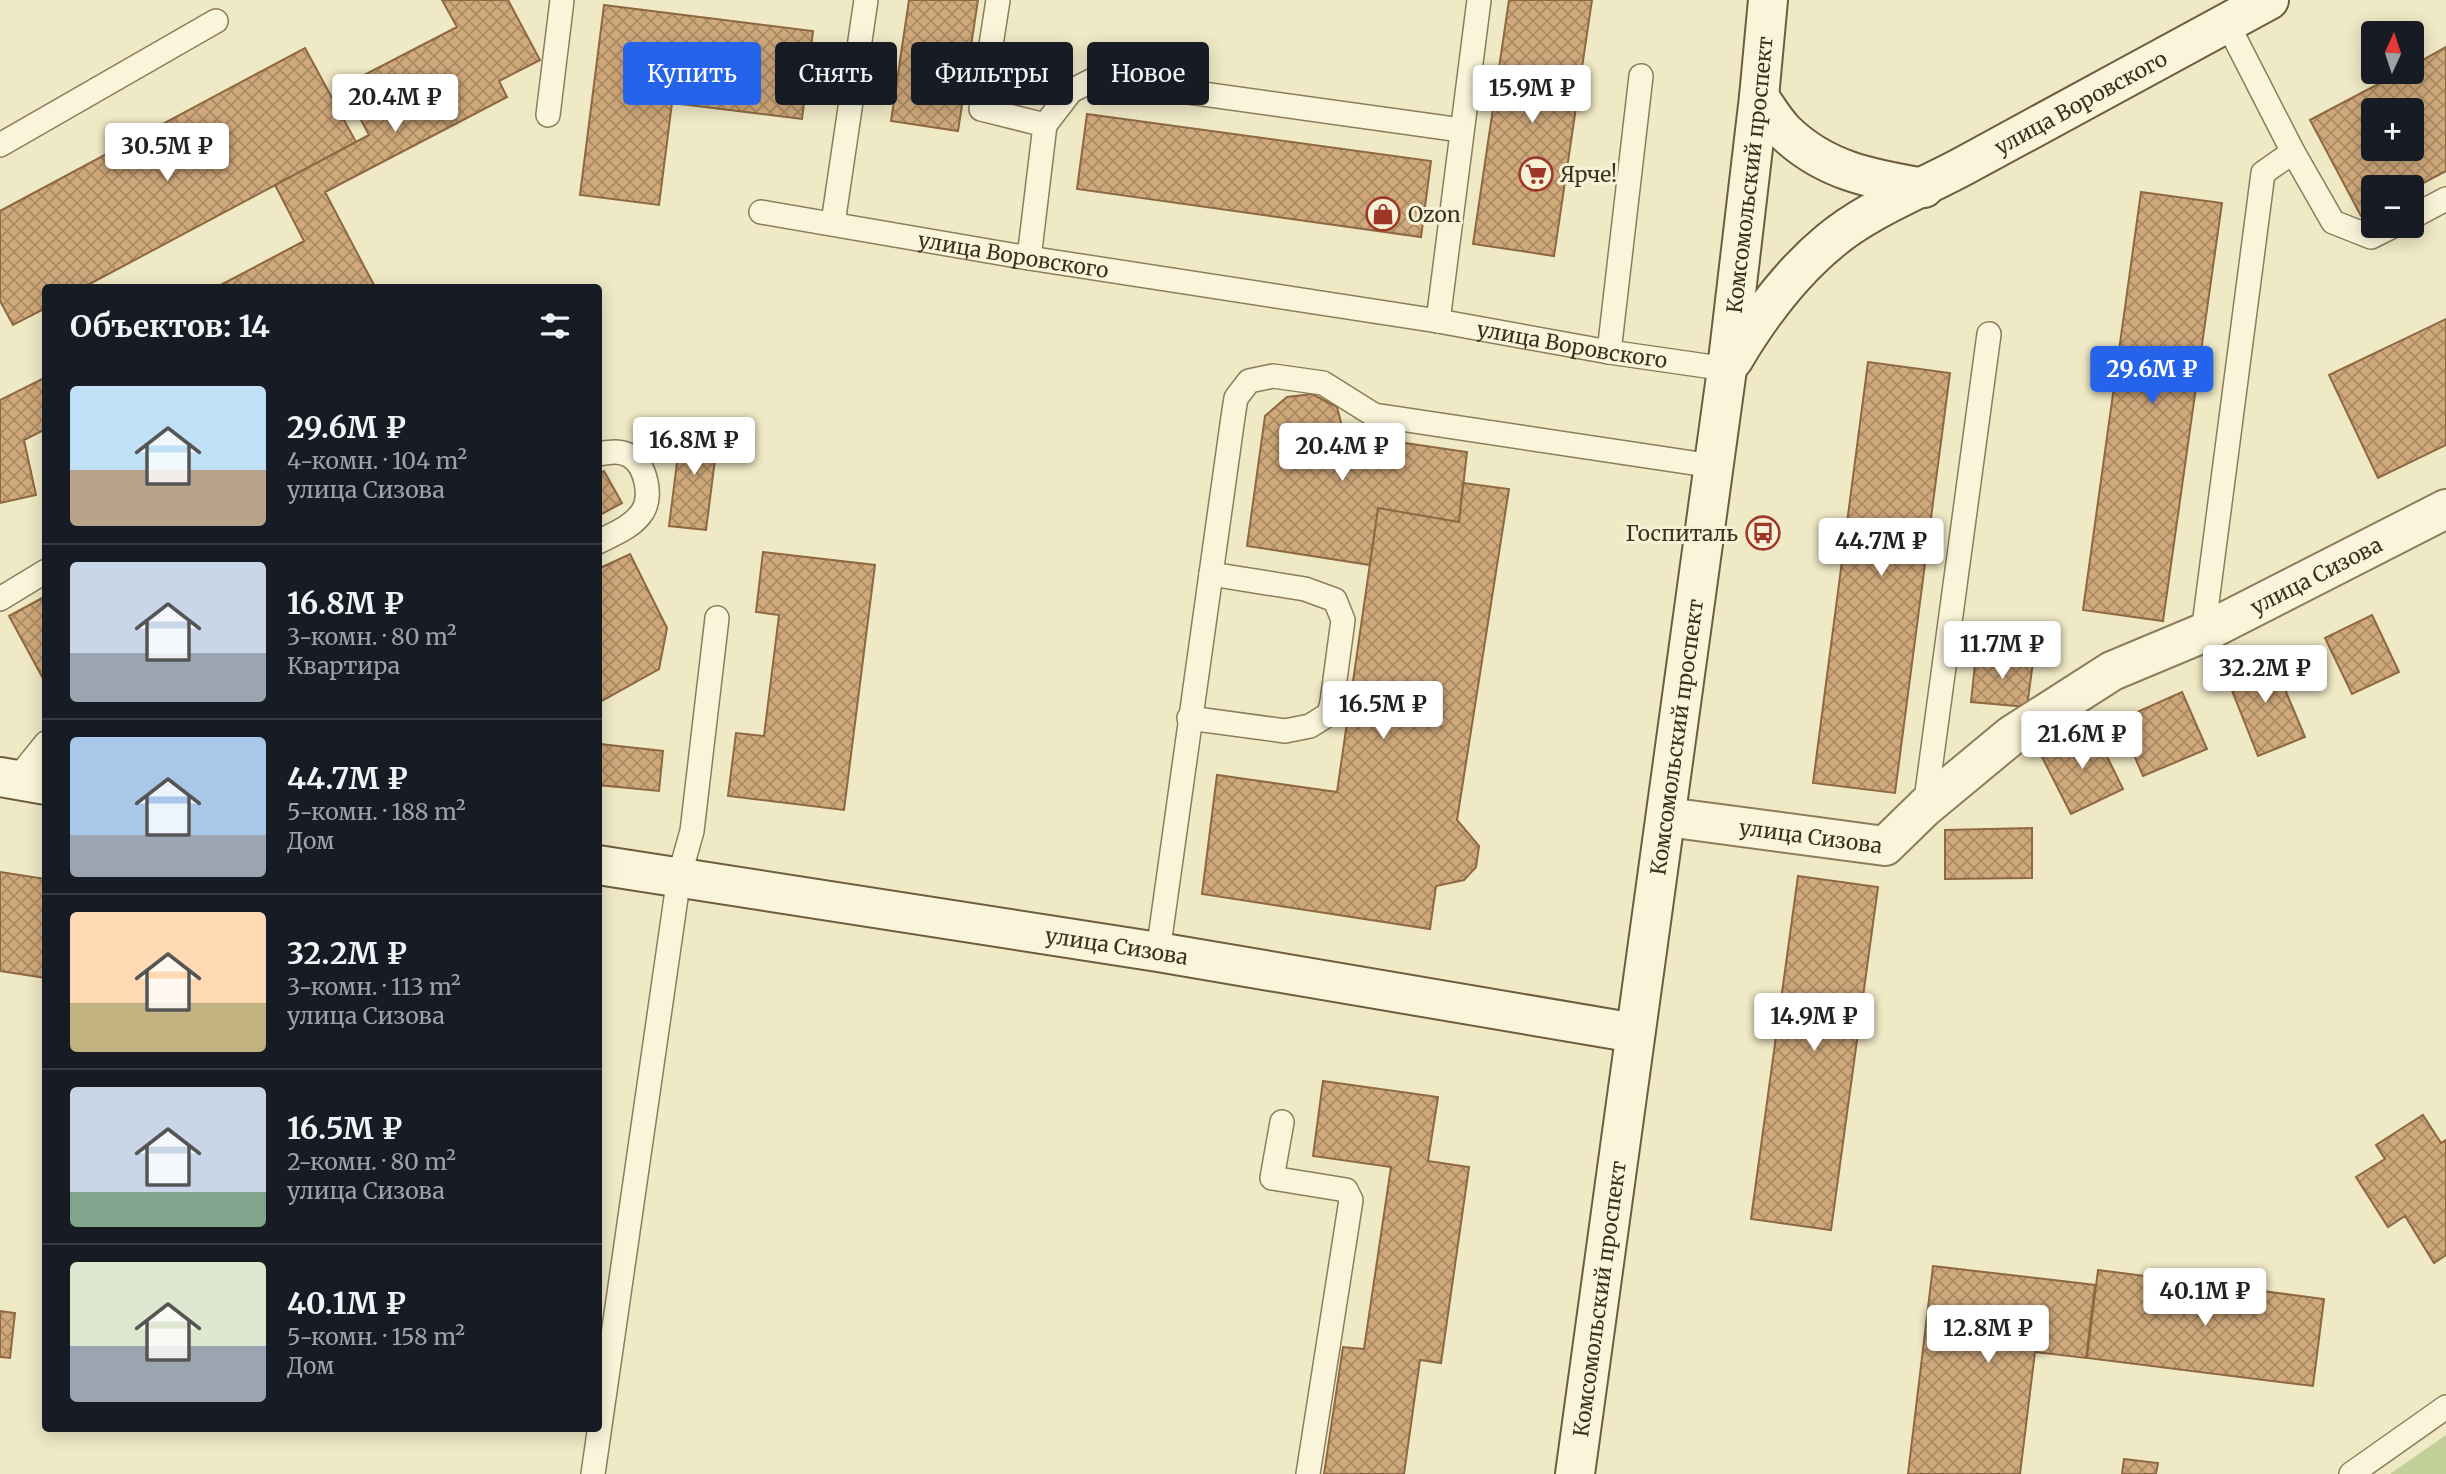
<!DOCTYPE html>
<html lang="ru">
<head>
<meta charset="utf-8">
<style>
	body { margin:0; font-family:Merriweather,serif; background:#242831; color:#f1f3f6; height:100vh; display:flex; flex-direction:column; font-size:26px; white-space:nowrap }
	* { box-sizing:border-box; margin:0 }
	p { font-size:23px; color:#9ea1a6 }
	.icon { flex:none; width:38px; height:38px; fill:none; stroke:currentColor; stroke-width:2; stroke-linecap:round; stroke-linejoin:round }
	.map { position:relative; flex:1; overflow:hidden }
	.details { position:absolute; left:42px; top:284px; width:560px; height:1148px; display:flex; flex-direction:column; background:#171b24; border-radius:7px; box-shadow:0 4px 18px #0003 }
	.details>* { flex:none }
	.guide { position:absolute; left:623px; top:42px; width:665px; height:63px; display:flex; gap:14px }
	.needle { width:46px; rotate:3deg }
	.buttons { position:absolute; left:2361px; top:21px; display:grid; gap:14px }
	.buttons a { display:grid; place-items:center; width:63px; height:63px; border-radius:7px; background:#171b24; box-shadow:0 4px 18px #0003; font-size:35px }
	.price { position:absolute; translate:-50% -60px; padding:0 16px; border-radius:7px; background:#fff; color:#222; font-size:23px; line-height:46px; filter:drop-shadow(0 2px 4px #0008) }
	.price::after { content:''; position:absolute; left:50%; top:42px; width:21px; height:16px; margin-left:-10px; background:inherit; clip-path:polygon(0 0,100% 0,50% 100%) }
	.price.on { background:#2563eb; color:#fff }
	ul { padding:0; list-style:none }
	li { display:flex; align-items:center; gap:21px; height:175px; padding:0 28px }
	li+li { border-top:2px solid #363941 }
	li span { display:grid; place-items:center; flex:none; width:196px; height:140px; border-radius:7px; color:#555 }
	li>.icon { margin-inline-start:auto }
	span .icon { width:84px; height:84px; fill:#fffc; stroke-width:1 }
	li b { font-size:30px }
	h2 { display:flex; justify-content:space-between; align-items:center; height:84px; padding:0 28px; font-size:30px }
	.tag { padding:0 24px; border-radius:7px; background:#171b24; box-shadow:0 4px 18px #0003; font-size:24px; line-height:63px }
	.tag.on { background:#2563eb; color:#fff }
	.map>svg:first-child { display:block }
	.park { fill:#c2cf99 }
	.building { fill:url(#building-cross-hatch); stroke:#8d6840; stroke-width:2; fill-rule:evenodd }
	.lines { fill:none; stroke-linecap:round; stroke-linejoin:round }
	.service-casing { stroke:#8d7c5b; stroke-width:26 }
	.minor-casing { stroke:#8d7c5b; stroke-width:42 }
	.secondary-casing { stroke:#6e5c3e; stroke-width:42 }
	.service { stroke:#faf5da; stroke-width:23 }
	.minor { stroke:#faf5da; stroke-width:38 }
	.secondary { stroke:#faf5da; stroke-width:38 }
	.labels { text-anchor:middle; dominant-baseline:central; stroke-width:6; stroke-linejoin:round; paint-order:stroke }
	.street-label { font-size:21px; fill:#3c311f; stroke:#f7f2d6 }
	.poi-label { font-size:21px; fill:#3c311f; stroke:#f7f2d6; text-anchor:start }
</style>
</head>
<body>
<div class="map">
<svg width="2446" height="1474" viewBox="0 0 2446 1474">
	<defs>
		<pattern id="building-cross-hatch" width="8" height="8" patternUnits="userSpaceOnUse" patternTransform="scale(1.75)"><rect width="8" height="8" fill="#d0a97b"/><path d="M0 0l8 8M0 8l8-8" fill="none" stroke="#aa8a64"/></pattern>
	</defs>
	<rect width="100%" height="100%" fill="#f0e9c6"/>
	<path class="park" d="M 2446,1435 L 2446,1474 L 2390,1474 Z"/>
	<path class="building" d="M 442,0 L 508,0 L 540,60 L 499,81 L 507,97 L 325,192 L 375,287 L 217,287 L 304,241 L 275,185 L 369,135 L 343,86 L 457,27 Z
		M 909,0 L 978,0 L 958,131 L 891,121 Z
		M 1509,0 L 1592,0 L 1554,256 L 1473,244 Z
		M 604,5 L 813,31 L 802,119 L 672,103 L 659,205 L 580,195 Z
		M 2446,47 L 2446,171 L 2412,189 L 2412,187 L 2373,187 L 2373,210 L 2361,216 L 2310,120 L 2401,72 L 2412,72 L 2412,66 ZM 2373,110 L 2412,110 L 2412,149 L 2373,149 Z
		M 305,48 L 356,142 L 84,287 L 46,287 L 46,308 L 13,325 L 0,301 L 0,211 Z
		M 1087,114 L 1431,161 L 1421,237 L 1077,189 Z
		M 2141,192 L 2222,203 L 2163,621 L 2083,610 Z
		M 2446,319 L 2446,445 L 2378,478 L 2329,375 Z
		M 1868,362 L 1950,373 L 1895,793 L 1813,783 Z
		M 46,377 L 46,429 L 24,440 L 36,495 L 0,503 L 0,400 Z
		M 1312,394 L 1337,407 L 1344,434 L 1467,452 L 1459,522 L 1378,508 L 1370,565 L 1247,546 L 1265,416 L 1287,397 Z
		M 682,423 L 719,428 L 706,530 L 669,526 Z
		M 604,471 L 622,503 L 598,516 L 598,474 Z
		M 1463,483 L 1509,489 L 1457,820 L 1479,846 L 1476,867 L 1464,880 L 1436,886 L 1430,929 L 1202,894 L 1217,775 L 1337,792 L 1378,508 L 1459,522 Z
		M 763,552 L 875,565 L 844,810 L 728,796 L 736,733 L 764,736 L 779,615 L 756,612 Z
		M 630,554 L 667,628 L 659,669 L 598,703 L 598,569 Z
		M 46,596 L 46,684 L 9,616 Z
		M 2372,615 L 2399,672 L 2352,694 L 2325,638 Z
		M 2270,654 L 2305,737 L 2258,756 L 2225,673 Z
		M 1976,655 L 2033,662 L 2027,707 L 1971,702 Z
		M 2182,692 L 2207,749 L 2143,776 L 2119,720 Z
		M 2093,728 L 2123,789 L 2071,814 L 2040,753 Z
		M 600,744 L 663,751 L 659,791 L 598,785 Z
		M 2032,828 L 2032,878 L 1945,879 L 1945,830 Z
		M 0,872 L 46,879 L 46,978 L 0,971 Z
		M 1798,876 L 1878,887 L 1831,1230 L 1751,1219 Z
		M 1323,1081 L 1438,1097 L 1428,1161 L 1469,1167 L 1441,1363 L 1420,1360 L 1404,1474 L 1324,1474 L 1343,1347 L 1364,1349 L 1391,1167 L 1313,1156 Z
		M 2423,1115 L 2441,1143 L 2446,1140 L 2446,1255 L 2434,1263 L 2405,1216 L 2388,1227 L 2356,1177 L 2385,1159 L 2376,1145 Z
		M 1933,1266 L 2095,1285 L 2086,1358 L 2035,1352 L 2020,1474 L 1908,1474 Z
		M 2098,1270 L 2324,1299 L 2313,1386 L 2087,1358 Z
		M 0,1311 L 15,1313 L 10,1358 L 0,1357 Z
		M 2124,1459 L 2158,1463 L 2156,1474 L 2122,1474 Z"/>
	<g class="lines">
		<defs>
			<g id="service">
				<path d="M 998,0 L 981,109 L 1045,125"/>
				<path d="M 548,115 L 562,0"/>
				<path d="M 0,145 L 216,21"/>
				<path d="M 2293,152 L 2333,222 L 2371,237 L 2393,226"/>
				<path id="s1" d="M 761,212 L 1029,258 L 1438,321 L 1609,352 L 1727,369"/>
				<path d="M 2412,217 L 2446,199"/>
				<path d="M 833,223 L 866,0"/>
				<path d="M 1029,258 L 1045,125 L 1071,91 L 1095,79 L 1461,130"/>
				<path d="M 1438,321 L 1479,0"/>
				<path d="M 1609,352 L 1641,76"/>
				<path d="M 598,454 C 610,452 620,450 630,456 C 646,466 652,495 643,511 C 633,527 614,534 598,542"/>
				<path d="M 0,599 L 46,571"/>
				<path d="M 2203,633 L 2263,173 L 2293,152 L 2227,23"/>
				<path d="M 1189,718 L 1285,731 L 1310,726 L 1329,714 L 1332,702 L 1343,620 L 1335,600 L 1305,589 L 1211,574"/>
				<path d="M 16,780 L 46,743"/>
				<path d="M 1925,807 L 1989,334"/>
				<path d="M 1158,952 L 1233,417 L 1236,398 L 1249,381 L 1273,376 L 1323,383 L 1374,415 L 1713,466"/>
				<path d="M 1282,1122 L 1272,1178 L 1346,1190 L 1351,1200 L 1308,1474"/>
				<path d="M 593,1474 L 679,877 L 692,831 L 717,618"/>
				<path d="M 2351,1474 L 2446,1407"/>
			</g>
			<g id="minor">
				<path id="s2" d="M 1667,817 L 1885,846 L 1925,807 L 2012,735 L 2112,671 L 2203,633 L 2446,509"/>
			</g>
			<g id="secondary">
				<path d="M 1759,97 C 1767,108 1775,122 1785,132 C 1825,171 1872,179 1924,188"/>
				<path id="s3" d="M 1733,360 C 1759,316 1790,274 1830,241 C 1869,208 1924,188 1969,163 C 2069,109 2169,54 2269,0"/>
				<path d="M 0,777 L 46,785"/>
				<path id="s4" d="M 598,865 L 1158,952 L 1635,1033"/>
				<path id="s5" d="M 1575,1474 L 1727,369 L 1759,97 L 1768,0"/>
			</g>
		</defs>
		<use href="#service" class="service-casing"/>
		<use href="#minor" class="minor-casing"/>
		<use href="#secondary" class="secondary-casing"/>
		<use href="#service" class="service"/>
		<use href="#minor" class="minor"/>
		<use href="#secondary" class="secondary"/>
	</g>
	<defs>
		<symbol id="supermarket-ring" viewBox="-11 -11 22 22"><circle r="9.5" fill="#f7f2d6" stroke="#9e3728" stroke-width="1.5"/><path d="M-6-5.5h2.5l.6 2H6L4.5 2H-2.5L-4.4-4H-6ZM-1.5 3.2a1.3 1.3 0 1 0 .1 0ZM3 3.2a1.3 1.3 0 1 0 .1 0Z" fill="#9e3728"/></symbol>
		<symbol id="shop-ring" viewBox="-11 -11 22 22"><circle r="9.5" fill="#f7f2d6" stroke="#9e3728" stroke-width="1.5"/><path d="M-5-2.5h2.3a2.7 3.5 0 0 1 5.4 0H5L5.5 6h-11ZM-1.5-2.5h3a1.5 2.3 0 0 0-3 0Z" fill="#9e3728"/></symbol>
		<symbol id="bus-ring" viewBox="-11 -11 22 22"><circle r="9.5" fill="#f7f2d6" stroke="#9e3728" stroke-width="1.5"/><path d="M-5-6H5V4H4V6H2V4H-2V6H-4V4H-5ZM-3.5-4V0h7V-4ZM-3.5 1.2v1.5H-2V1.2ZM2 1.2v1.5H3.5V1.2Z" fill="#9e3728"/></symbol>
	</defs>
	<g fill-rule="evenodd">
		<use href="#supermarket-ring" x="1517" y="155" width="38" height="38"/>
		<use href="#shop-ring" x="1364" y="195" width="38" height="38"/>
		<use href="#bus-ring" x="1744" y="514" width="38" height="38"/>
	</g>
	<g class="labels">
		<g class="street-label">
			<text stroke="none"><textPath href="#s3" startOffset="441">улица Воровского</textPath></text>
			<text stroke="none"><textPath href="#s5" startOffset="1311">Комсомольский проспект</textPath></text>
			<text stroke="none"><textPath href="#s1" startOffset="256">улица Воровского</textPath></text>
			<text stroke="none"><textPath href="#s1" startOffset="822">улица Воровского</textPath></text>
			<text stroke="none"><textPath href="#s2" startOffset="733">улица Сизова</textPath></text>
			<text stroke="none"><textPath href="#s5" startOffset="744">Комсомольский проспект</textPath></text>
			<text stroke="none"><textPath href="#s2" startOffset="145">улица Сизова</textPath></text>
			<text stroke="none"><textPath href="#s4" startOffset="525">улица Сизова</textPath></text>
			<text stroke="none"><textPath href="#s5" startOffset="177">Комсомольский проспект</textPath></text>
		</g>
		<g class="poi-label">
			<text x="1560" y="174">Ярче!</text>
			<text x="1408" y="214">Ozon</text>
			<text x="1738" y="533" text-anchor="end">Госпиталь</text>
		</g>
	</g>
</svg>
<div class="buttons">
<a><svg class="needle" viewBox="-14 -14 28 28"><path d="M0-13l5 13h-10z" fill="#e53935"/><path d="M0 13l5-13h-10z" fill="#9ea1a6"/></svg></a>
<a>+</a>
<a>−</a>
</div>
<b class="price" style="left:1532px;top:125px">15.9M ₽</b>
<b class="price" style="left:395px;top:134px">20.4M ₽</b>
<b class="price" style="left:167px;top:183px">30.5M ₽</b>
<b class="price on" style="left:2152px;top:406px">29.6M ₽</b>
<b class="price" style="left:694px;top:477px">16.8M ₽</b>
<b class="price" style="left:1342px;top:483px">20.4M ₽</b>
<b class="price" style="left:1881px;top:578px">44.7M ₽</b>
<b class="price" style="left:2002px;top:681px">11.7M ₽</b>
<b class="price" style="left:2265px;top:705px">32.2M ₽</b>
<b class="price" style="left:1383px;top:741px">16.5M ₽</b>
<b class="price" style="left:2082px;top:771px">21.6M ₽</b>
<b class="price" style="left:1814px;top:1053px">14.9M ₽</b>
<b class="price" style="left:2205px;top:1328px">40.1M ₽</b>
<b class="price" style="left:1988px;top:1365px">12.8M ₽</b>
<div class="guide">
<a class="tag on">Купить</a>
<a class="tag">Снять</a>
<a class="tag">Фильтры</a>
<a class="tag">Новое</a>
</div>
<section class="details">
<h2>Объектов: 14<svg class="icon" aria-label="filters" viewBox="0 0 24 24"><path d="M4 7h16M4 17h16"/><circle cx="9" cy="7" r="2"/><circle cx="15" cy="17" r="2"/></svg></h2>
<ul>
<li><span style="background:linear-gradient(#bfe0f5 60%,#b9a48a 0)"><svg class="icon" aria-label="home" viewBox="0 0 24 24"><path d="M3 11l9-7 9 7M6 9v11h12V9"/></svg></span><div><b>29.6M ₽</b><p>4-комн. · 104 m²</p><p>улица Сизова</p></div></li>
<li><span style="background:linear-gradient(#c9d6e8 65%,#9aa5b1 0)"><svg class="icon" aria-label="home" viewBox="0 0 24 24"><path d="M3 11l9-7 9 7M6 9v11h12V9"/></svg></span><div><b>16.8M ₽</b><p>3-комн. · 80 m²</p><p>Квартира</p></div></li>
<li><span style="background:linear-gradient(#a9c7e8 70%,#9aa5b1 0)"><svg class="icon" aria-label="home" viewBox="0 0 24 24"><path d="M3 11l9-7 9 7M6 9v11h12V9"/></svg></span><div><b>44.7M ₽</b><p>5-комн. · 188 m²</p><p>Дом</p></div></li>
<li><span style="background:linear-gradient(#ffd9b3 65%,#c2b280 0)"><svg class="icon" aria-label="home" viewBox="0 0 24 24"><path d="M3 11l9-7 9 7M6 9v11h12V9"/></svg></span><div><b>32.2M ₽</b><p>3-комн. · 113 m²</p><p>улица Сизова</p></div></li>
<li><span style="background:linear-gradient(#c9d6e8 75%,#7fa58c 0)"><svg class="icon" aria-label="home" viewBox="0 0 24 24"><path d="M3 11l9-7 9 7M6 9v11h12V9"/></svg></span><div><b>16.5M ₽</b><p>2-комн. · 80 m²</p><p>улица Сизова</p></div></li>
<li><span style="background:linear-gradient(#dfe7d0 60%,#9aa5b1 0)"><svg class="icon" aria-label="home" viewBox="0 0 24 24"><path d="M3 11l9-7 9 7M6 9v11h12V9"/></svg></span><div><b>40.1M ₽</b><p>5-комн. · 158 m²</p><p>Дом</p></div></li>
</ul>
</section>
</div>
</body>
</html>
